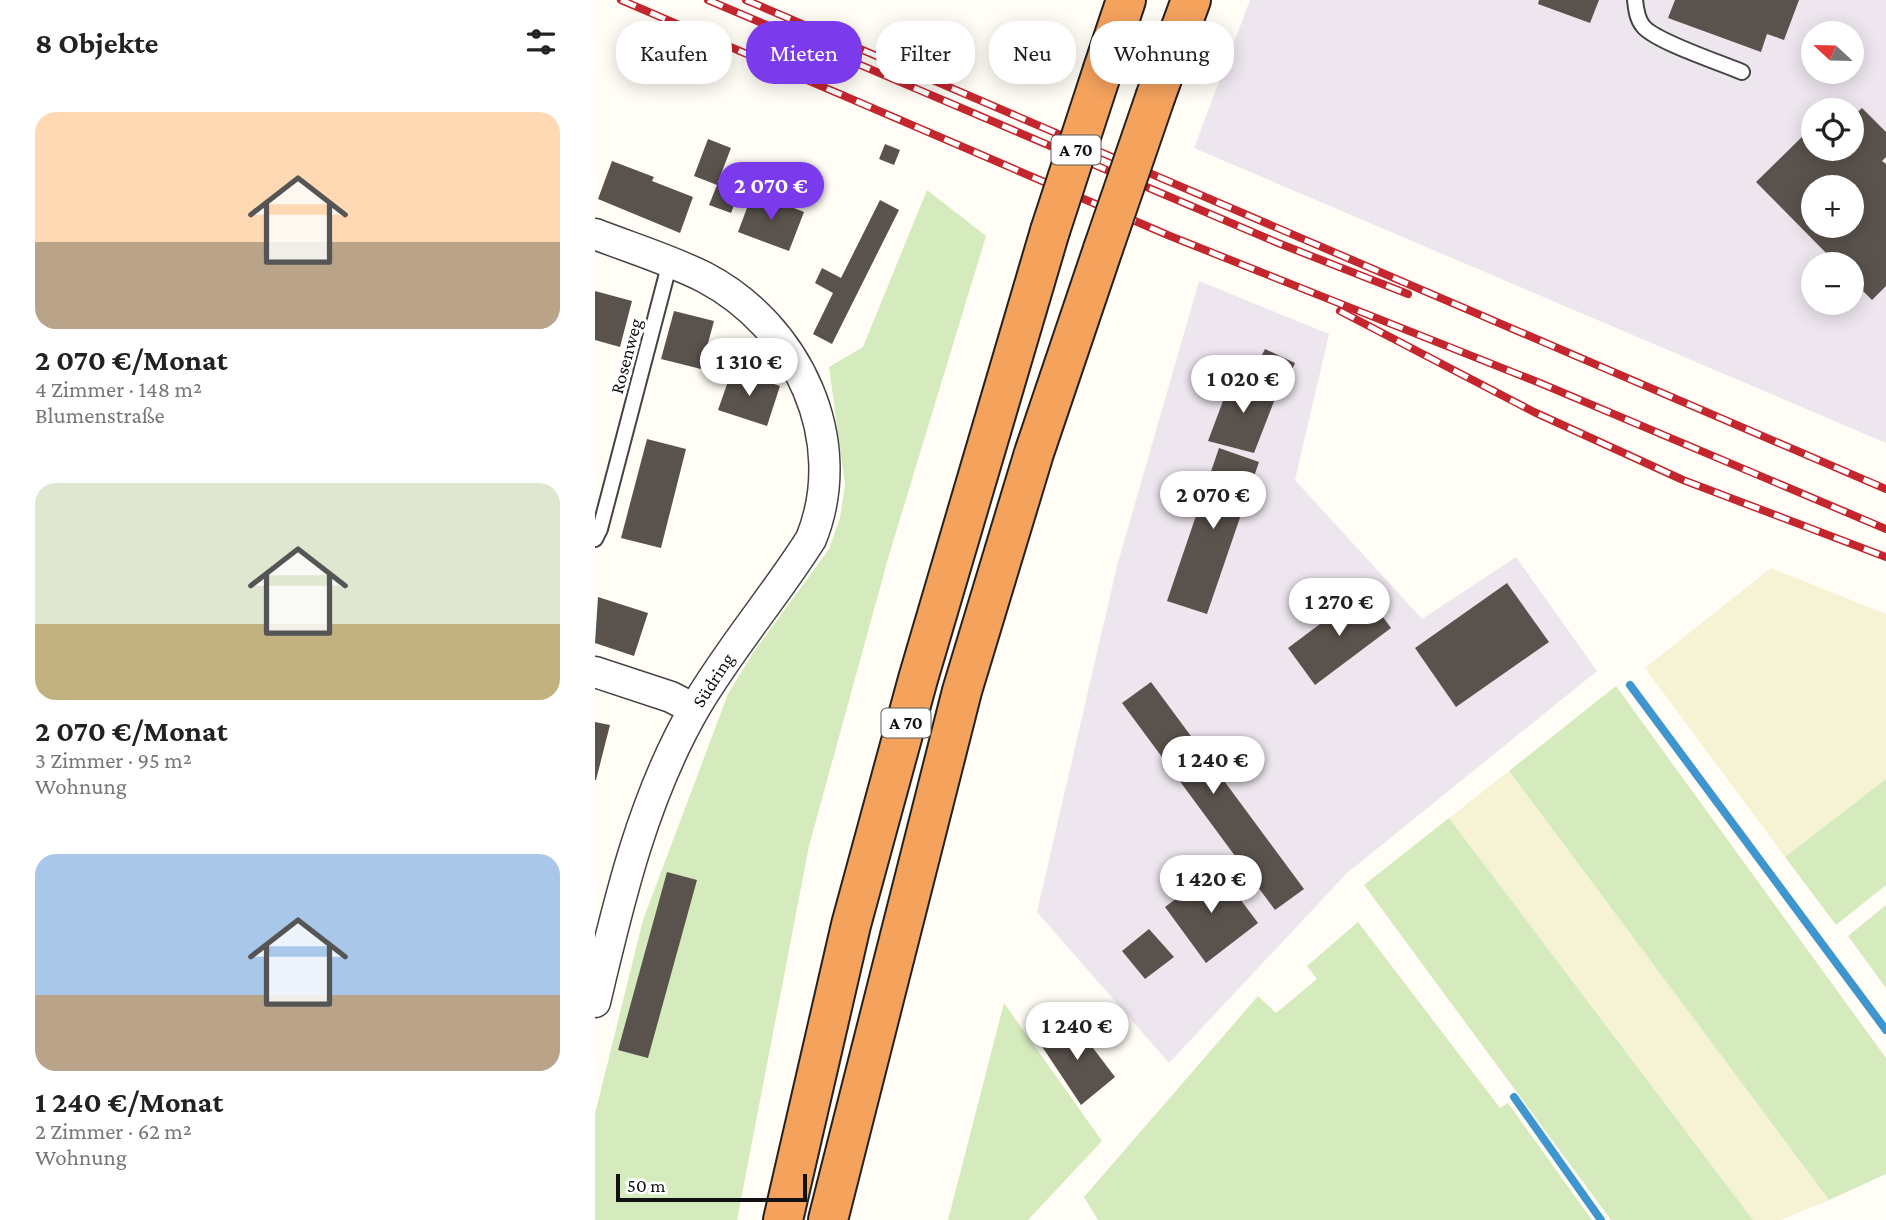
<!DOCTYPE html>
<html lang="de">
<head>
<meta charset="utf-8">
<style>
	body { margin:0; font-family:"Crimson Pro",serif; background:#f2f2f2; color:#222; height:100vh; display:flex; flex-direction:column; font-size:26px; white-space:nowrap }
	* { box-sizing:border-box; margin:0 }
	p { font-size:23px; color:#767676 }
	.icon { flex:none; width:38px; height:38px; fill:none; stroke:currentColor; stroke-width:2; stroke-linecap:round; stroke-linejoin:round }
	.map { position:relative; flex:1; overflow:hidden }
	.sheet { display:flex; flex-direction:column; background:#fff; width:595px }
	.sheet>* { flex:none }
	.banner { position:absolute; left:21px; top:21px; width:665px; height:63px; display:flex; gap:14px }
	.needle { width:46px; rotate:292deg }
	.controls { position:absolute; left:1206px; top:21px; display:grid; gap:14px }
	.controls a { display:grid; place-items:center; width:63px; height:63px; border-radius:50%; background:#fff; box-shadow:0 4px 18px #0003; font-size:35px }
	.scale { position:absolute; left:21px; bottom:18px; width:191px; box-sizing:border-box; padding-left:7px; border:4px solid #111; border-top:0; font-size:19px; line-height:24px; white-space:nowrap; color:#111; -webkit-text-stroke:5px #fff; paint-order:stroke }
	.price { position:absolute; translate:-50% -60px; padding:0 16px; border-radius:24px; background:#fff; color:#222; font-size:23px; line-height:46px; filter:drop-shadow(0 2px 4px #0008) }
	.price::after { content:''; position:absolute; left:50%; top:42px; width:21px; height:16px; margin-left:-10px; background:inherit; clip-path:polygon(0 0,100% 0,50% 100%) }
	.price.current { background:#7c3aed; color:#fff }
	ul { padding:0; list-style:none }
	li { display:grid; align-content:center; gap:14px; height:371px; padding:0 35px }
	li span { display:grid; place-items:center; height:217px; border-radius:21px; color:#555 }
	li>.icon { margin-inline-start:auto }
	span .icon { width:126px; height:126px; fill:#fffc; stroke-width:1 }
	li b { font-size:30px }
	h2 { display:flex; justify-content:space-between; align-items:center; height:84px; padding:0 35px; font-size:30px }
	.tag { padding:0 24px; border-radius:28px; background:#fff; box-shadow:0 4px 18px #0003; font-size:24px; line-height:63px }
	.tag.current { background:#7c3aed; color:#fff }
	main { display:flex; flex:1; min-height:0 }
	.map>svg:first-child { display:block }
	.industrial { fill:#eee6ef; fill-rule:evenodd }
	.farmland { fill:#f6f3d4 }
	.green { fill:#d5ebbd }
	.lines { fill:none; stroke-linecap:round; stroke-linejoin:round }
	.stream { stroke:#3f96cf; stroke-width:8 }
	.building { fill:#5a524d; fill-rule:evenodd }
	.lane-casing { stroke:#444; stroke-width:18 }
	.street-casing { stroke:#444; stroke-width:33 }
	.highway-casing { stroke:#222; stroke-width:42 }
	.lane { stroke:#fff; stroke-width:14 }
	.street { stroke:#fff; stroke-width:30 }
	.highway { stroke:#f5a25d; stroke-width:38 }
	.rail-casing { stroke:#c4262e; stroke-width:8 }
	.rail { stroke:#fff; stroke-width:5; stroke-dasharray:16; stroke-linecap:butt }
	.highway-bridge-casing { stroke:#222; stroke-width:42; stroke-linecap:butt }
	.highway-bridge { stroke:#f5a25d; stroke-width:38 }
	.labels { text-anchor:middle; dominant-baseline:central; stroke-width:7; stroke-linejoin:round; paint-order:stroke }
	.shield { fill:#fff; stroke:#585858; stroke-width:2 }
	.shield-label { font-size:18px; font-weight:bold; fill:#111 }
	.street-label { font-size:19px; fill:#111; stroke:#fff }
</style>
</head>
<body>
<main>
<section class="sheet">
<h2>8 Objekte<svg class="icon" aria-label="filters" viewBox="0 0 24 24"><path d="M4 7h16M4 17h16"/><circle cx="9" cy="7" r="2"/><circle cx="15" cy="17" r="2"/></svg></h2>
<ul>
<li><span style="background:linear-gradient(#ffd9b3 60%,#b9a48a 0)"><svg class="icon" aria-label="home" viewBox="0 0 24 24"><path d="M3 11l9-7 9 7M6 9v11h12V9"/></svg></span><div><b>2 070 €/Monat</b><p>4 Zimmer · 148 m²</p><p>Blumenstraße</p></div></li>
<li><span style="background:linear-gradient(#dfe7d0 65%,#c2b280 0)"><svg class="icon" aria-label="home" viewBox="0 0 24 24"><path d="M3 11l9-7 9 7M6 9v11h12V9"/></svg></span><div><b>2 070 €/Monat</b><p>3 Zimmer · 95 m²</p><p>Wohnung</p></div></li>
<li><span style="background:linear-gradient(#a9c7e8 65%,#b9a48a 0)"><svg class="icon" aria-label="home" viewBox="0 0 24 24"><path d="M3 11l9-7 9 7M6 9v11h12V9"/></svg></span><div><b>1 240 €/Monat</b><p>2 Zimmer · 62 m²</p><p>Wohnung</p></div></li>
</ul>
</section>
<div class="map">
<svg width="1291" height="1220" viewBox="0 0 1291 1220">
	<rect width="100%" height="100%" fill="#fffdf5"/>
	<path class="industrial" d="M 655,0 L 1291,0 L 1291,443 L 599,148 ZM 1218,33 L 1256,33 L 1256,72 L 1218,72 ZM 1218,110 L 1256,110 L 1256,149 L 1218,149 ZM 1218,187 L 1256,187 L 1256,226 L 1218,226 ZM 1218,264 L 1256,264 L 1256,303 L 1218,303 Z
		M 604,281 L 734,334 L 700,480 L 827,619 L 921,557 L 1002,671 L 752,873 L 574,1063 L 442,912 L 522,566 Z"/>
	<path class="farmland" d="M 1176,568 L 1291,614 L 1291,779 L 1190,857 L 1050,668 Z
		M 914,771 L 1234,1200 L 1186,1220 L 1158,1220 L 854,818 Z"/>
	<path class="green" d="M 332,190 L 391,236 L 294,555 L 214,846 L 142,1220 L 0,1220 L 0,1114 L 48,920 L 133,694 L 158,653 L 234,549 L 245,518 L 250,485 L 234,367 L 268,347 Z
		M 1021,686 L 1291,1058 L 1291,1174 L 1234,1200 L 914,771 Z
		M 1291,779 L 1291,885 L 1241,925 L 1190,857 Z
		M 854,818 L 1158,1220 L 1016,1220 L 769,885 Z
		M 1291,905 L 1291,988 L 1253,936 Z
		M 763,922 L 905,1108 L 913,1103 L 997,1220 L 503,1220 L 489,1197 L 663,996 L 681,1013 L 722,979 L 712,966 Z
		M 409,1003 L 507,1141 L 433,1220 L 353,1220 Z"/>
	<g class="lines">
		<path class="stream" d="M 1035,685 L 1291,1030
			M 919,1097 L 1006,1220"/>
	</g>
	<path class="building" d="M 944,0 L 1004,0 L 995,23 L 943,4 Z
		M 1080,0 L 1204,0 L 1189,40 L 1172,34 L 1166,52 L 1073,18 Z
		M 1267,108 L 1291,132 L 1291,157 L 1287,161 L 1291,164 L 1291,286 L 1277,300 L 1256,279 L 1256,264 L 1242,264 L 1161,182 L 1218,126 L 1218,149 L 1256,149 L 1256,118 ZM 1218,187 L 1256,187 L 1256,226 L 1218,226 Z
		M 113,139 L 136,148 L 123,182 L 145,190 L 136,213 L 114,205 L 122,185 L 99,176 Z
		M 290,144 L 305,150 L 299,165 L 284,159 Z
		M 17,161 L 59,177 L 57,181 L 98,197 L 85,233 L 3,199 Z
		M 158,192 L 209,212 L 194,251 L 143,232 Z
		M 285,200 L 304,210 L 237,344 L 218,334 L 238,293 L 220,283 L 227,268 L 246,278 Z
		M 0,291 L 37,301 L 25,347 L 0,340 Z
		M 79,311 L 119,321 L 106,369 L 66,359 Z
		M 670,349 L 700,363 L 691,383 L 660,369 Z
		M 137,370 L 185,386 L 172,426 L 123,410 Z
		M 637,377 L 683,391 L 659,453 L 613,441 Z
		M 52,439 L 91,449 L 66,548 L 26,538 Z
		M 624,448 L 664,462 L 612,614 L 572,601 Z
		M 912,583 L 954,642 L 861,707 L 820,648 Z
		M 769,591 L 796,628 L 720,685 L 693,648 Z
		M 3,597 L 53,613 L 39,656 L 0,643 Z
		M 556,682 L 709,889 L 680,910 L 527,703 Z
		M 0,722 L 15,725 L 1,780 L 0,780 Z
		M 622,868 L 663,923 L 611,963 L 570,907 Z
		M 72,872 L 102,880 L 53,1058 L 23,1050 Z
		M 554,929 L 579,957 L 550,979 L 527,951 Z
		M 476,1019 L 520,1077 L 486,1105 L 446,1045 Z"/>
	<g class="lines">
		<defs>
			<path id="lane" d="M 1040,0 C 1041,9 1042,19 1048,26 C 1059,41 1126,63 1147,72
				M 0,539 L 5,529 L 75,262"/>
			<path id="street" d="M 0,234 C 36,248 75,260 109,277 C 203,326 256,440 216,539 C 180,596 135,648 101,706 C 48,797 24,900 0,1002
				M 0,672 L 76,697 L 99,709"/>
			<path id="highway" d="M 508,69 L 531,0
				M 561,95 L 596,0
				M 188,1220 L 256,925 L 323,679 L 455,231
				M 233,1220 L 367,691 L 439,453 L 508,249"/>
		</defs>
		<use href="#lane" class="lane-casing"/>
		<use href="#street" class="street-casing"/>
		<use href="#highway" class="highway-casing"/>
		<use href="#lane" class="lane"/>
		<use href="#street" class="street"/>
		<use href="#highway" class="highway"/>
		<defs>
			<path id="rail" d="M 26,0 L 575,236 L 945,383 L 1291,529
				M 113,0 L 683,243 L 813,294
				M 151,0 L 1291,489
				M 745,311 L 939,412 L 1088,480 L 1291,557"/>
		</defs>
		<use href="#rail" class="rail-casing"/>
		<use href="#rail" class="rail"/>
		<defs>
			<path id="highway-bridge" d="M 455,231 L 508,69
				M 508,249 L 561,95"/>
		</defs>
		<use href="#highway-bridge" class="highway-bridge-casing"/>
		<use href="#highway-bridge" class="highway-bridge"/>
	</g>
	<g class="labels">
		<g class="shield">
			<rect x="456.5" y="135.5" width="49" height="29" rx="5"/>
			<rect x="286.5" y="708.5" width="49" height="29" rx="5"/>
		</g>
		<g class="shield-label">
			<text x="481" y="150">A 70</text>
			<text x="311" y="723">A 70</text>
		</g>
		<g class="street-label">
			<text transform="translate(31 356) rotate(-75)">Rosenweg</text>
			<text transform="translate(118 680) rotate(-57)">Südring</text>
		</g>
	</g>
</svg>
<div class="controls">
<a><svg class="needle" viewBox="-14 -14 28 28"><path d="M0-13l5 13h-10z" fill="#e53935"/><path d="M0 13l5-13h-10z" fill="#767676"/></svg></a>
<a><svg class="icon" aria-label="locate" viewBox="0 0 24 24"><circle cx="12" cy="12" r="6"/><path d="M12 2v4M12 18v4M2 12h4M18 12h4"/></svg></a>
<a>+</a>
<a>−</a>
</div>
<div class="scale">50 m</div>
<b class="price current" style="left:176px;top:222px">2 070 €</b>
<b class="price" style="left:154px;top:398px">1 310 €</b>
<b class="price" style="left:648px;top:415px">1 020 €</b>
<b class="price" style="left:618px;top:531px">2 070 €</b>
<b class="price" style="left:744px;top:638px">1 270 €</b>
<b class="price" style="left:618px;top:796px">1 240 €</b>
<b class="price" style="left:616px;top:915px">1 420 €</b>
<b class="price" style="left:482px;top:1062px">1 240 €</b>
<div class="banner">
<a class="tag">Kaufen</a>
<a class="tag current">Mieten</a>
<a class="tag">Filter</a>
<a class="tag">Neu</a>
<a class="tag">Wohnung</a>
</div>
</div>
</main>
</body>
</html>
